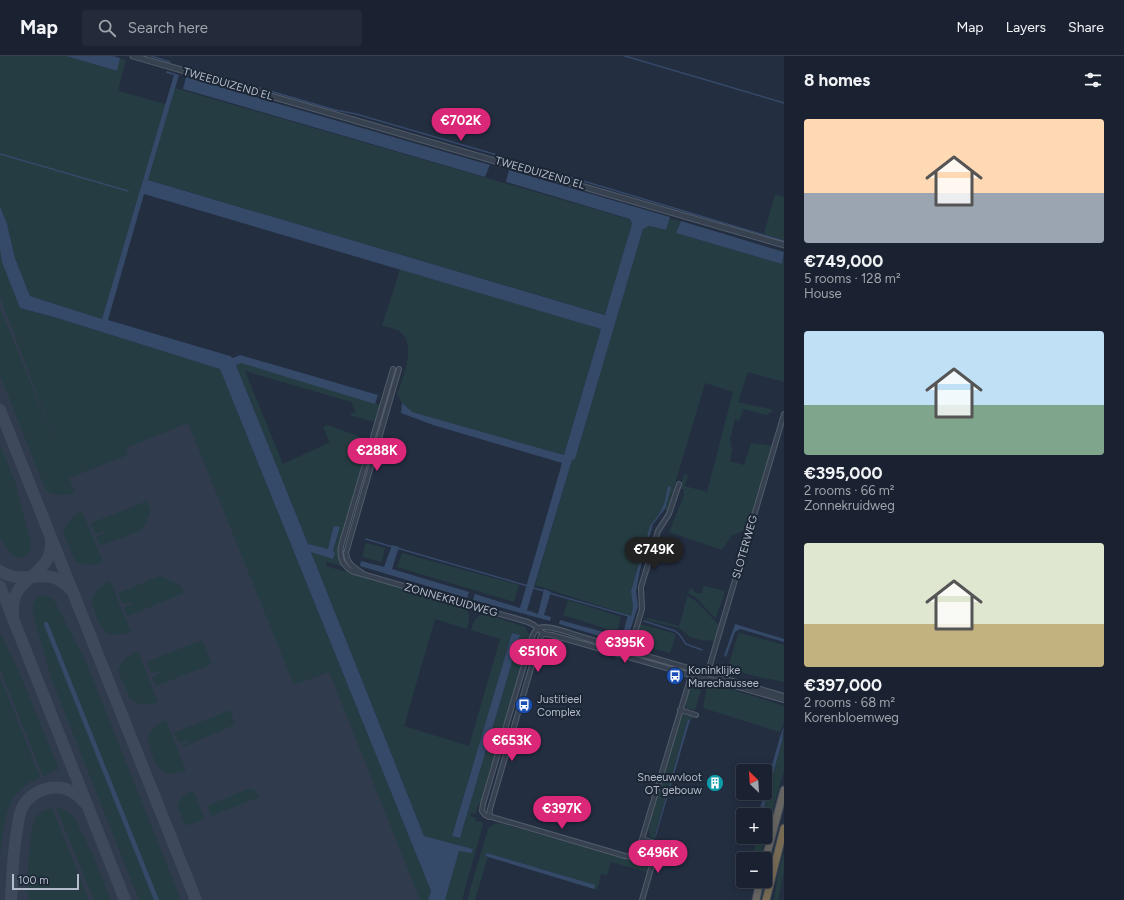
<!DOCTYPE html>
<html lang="en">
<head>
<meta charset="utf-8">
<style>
	body { margin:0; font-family:Figtree,sans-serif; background:#232a39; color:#f1f3f6; height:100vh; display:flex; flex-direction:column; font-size:15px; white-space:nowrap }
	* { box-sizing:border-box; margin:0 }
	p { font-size:13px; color:#9fa4ab }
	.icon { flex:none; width:22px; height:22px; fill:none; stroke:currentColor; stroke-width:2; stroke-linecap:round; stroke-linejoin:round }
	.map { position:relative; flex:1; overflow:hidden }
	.side { display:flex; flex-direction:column; background:#1a2231; width:340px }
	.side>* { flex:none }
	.needle { width:26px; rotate:335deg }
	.fabs { position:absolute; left:736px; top:708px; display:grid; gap:8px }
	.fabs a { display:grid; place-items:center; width:36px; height:36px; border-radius:4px; background:#1a2231; box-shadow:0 2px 10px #0003,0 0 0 1px #383f4d; font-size:20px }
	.scale { position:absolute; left:12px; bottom:10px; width:67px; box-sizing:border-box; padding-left:4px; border:2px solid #b4bccb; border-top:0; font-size:11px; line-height:14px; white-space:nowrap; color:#b4bccb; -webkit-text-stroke:3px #1c2635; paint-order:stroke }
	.price { position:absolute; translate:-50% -34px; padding:0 9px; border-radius:14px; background:#db2777; color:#fff; font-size:13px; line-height:26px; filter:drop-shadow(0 1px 2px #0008) }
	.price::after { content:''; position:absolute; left:50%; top:24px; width:12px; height:9px; margin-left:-6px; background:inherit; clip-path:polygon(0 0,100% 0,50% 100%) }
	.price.on { background:#222; color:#fff }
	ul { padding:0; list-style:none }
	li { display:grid; align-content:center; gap:8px; height:212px; padding:0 20px }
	li span { display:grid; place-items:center; height:124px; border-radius:4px; color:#555 }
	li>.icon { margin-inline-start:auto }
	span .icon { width:72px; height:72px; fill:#fffc; stroke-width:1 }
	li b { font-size:17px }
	h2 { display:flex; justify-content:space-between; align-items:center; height:48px; padding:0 20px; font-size:17px }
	header { display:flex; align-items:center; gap:24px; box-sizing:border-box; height:56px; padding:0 20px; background:#1a2231; border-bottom:1px solid #383f4d }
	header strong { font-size:19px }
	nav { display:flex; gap:22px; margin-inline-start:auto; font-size:14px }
	.search { width:280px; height:36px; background:#232a39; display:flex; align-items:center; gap:10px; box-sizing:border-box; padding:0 14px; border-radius:4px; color:#9fa4ab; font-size:15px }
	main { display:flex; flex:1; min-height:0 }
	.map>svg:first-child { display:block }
	.airport { fill:#313b4e }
	.green { fill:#253d42; fill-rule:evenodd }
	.water { fill:#354969 }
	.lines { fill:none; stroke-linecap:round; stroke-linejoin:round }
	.stream { stroke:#354969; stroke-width:1.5 }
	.taxiway { stroke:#3e495c; stroke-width:12 }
	.minor-casing { stroke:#525c6b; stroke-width:6 }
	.tertiary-casing { stroke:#525c6b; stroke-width:7 }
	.trunk-casing { stroke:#3f4958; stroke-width:9 }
	.motorway-casing { stroke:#3f4958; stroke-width:9 }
	.minor { stroke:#374150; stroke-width:4 }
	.tertiary { stroke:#374150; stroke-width:5 }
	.trunk { stroke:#666562; stroke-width:7 }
	.motorway { stroke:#776b54; stroke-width:7 }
	.labels { text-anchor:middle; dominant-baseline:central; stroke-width:4; stroke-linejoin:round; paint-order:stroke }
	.street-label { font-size:11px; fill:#b4bccb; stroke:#1c2635 }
	.poi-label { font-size:11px; fill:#b4bccb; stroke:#1c2635; text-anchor:start }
</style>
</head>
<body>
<header>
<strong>Map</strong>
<div class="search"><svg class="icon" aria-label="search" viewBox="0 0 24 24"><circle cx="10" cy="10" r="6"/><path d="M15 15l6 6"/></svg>Search here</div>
<nav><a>Map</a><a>Layers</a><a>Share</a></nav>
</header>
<main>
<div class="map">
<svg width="784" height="844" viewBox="0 0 784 844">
	<rect width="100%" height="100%" fill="#232e41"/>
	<path class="airport" d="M 0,193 L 20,252 L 220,313 L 428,844 L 0,844 Z"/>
	<path class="green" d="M 0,0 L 66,0 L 116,15 L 120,2 L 126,4 L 118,35 L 166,48 L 102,263 L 30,240 L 15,202 L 7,168 L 0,150 Z
		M 175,32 L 629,163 L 632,168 L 606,259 L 148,124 Z
		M 775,138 L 784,141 L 784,184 L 764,178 Z
		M 669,163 L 681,165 L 676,177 L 782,208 L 784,200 L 784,326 L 748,316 L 738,346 L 774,354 L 767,359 L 743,353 L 739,365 L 735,364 L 730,383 L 732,394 L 730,405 L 744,409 L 751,387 L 772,390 L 747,473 L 731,480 L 722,494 L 669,476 L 684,439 L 683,433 L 680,433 L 684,418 L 688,419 L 685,430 L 707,436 L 733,336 L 705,327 L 667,455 L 665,453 L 670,431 L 668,430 L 664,448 L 659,458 L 650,470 L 636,518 L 631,535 L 633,551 L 631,560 L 535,529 L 572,404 L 575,402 L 643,173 L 649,170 L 666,174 Z
		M 0,193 L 2,206 L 20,252 L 57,262 L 220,313 L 431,835 L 428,844 L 420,844 L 329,616 L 294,629 L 188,367 L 126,392 L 128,399 L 69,422 L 75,436 C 64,441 56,440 46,435 L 0,319 L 0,252 L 59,396 L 0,241 Z
		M 400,213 L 601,273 L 564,399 L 411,356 L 402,347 L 397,338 C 403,321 419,286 397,274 C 393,272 387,271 382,270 Z
		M 234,304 L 380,349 L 375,366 L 349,359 L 356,356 L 351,346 L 245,315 L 283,408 L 330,386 L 323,371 L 328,369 L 368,384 L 356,431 L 338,493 L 340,504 L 344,511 L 327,506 L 326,510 L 464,551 C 472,557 469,564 467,573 L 435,563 L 404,670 L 469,690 L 500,583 L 471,574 C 474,565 475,559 486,558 L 525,571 L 529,578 L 529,584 L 482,746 L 478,749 L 476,758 L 471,757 L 470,760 L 475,762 L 476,765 L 482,766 L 483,769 L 462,844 L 445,844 L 459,794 L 472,797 L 473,793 L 424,780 L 311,496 L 333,496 L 340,472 L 333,472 L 328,494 L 308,488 ZM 512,577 L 520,579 L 460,782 L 452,780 Z
		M 0,389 L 15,426 L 30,483 C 32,491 30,497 23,502 L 14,500 L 10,497 L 0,481 Z
		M 147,445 L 151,455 L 142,474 L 100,490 L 96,481 L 105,476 L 105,475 L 95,478 L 91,467 Z
		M 82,455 L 103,506 C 92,510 85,510 75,505 L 63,476 C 67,466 72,460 82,455 Z
		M 366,487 L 385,492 L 382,506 L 362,501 Z
		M 402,497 L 519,529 L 514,546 L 397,511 Z
		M 160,520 L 180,529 L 184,537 L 128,560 L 124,552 L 133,547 L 133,546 L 123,548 L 118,537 Z
		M 110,525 L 131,576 C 101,586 100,568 91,546 C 95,535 100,530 110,525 Z
		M 704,530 L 725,535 L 716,562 C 705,555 701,542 688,537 L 690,532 L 694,534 L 694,536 L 701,538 Z
		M 42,539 L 53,543 L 56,548 L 87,608 L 181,844 L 139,844 L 51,622 L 33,558 C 32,550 33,546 38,540 Z
		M 687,540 L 697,546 L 718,568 L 719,571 L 714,586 L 710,584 L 704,585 L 690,581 L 679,572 L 646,564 L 648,562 L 679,570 L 684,553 Z
		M 568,544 L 621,561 L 617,576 L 563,559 Z
		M 636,567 L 676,578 L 670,597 L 630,587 Z
		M 0,576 L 20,618 L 59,713 L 43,720 L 0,613 Z
		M 740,577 L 784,589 L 784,626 L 754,620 L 728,612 L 738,578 Z
		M 202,584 L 212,608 L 156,630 L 152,621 L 161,617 L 161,615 L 151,617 L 146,606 Z
		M 138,595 L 158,646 C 148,649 140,650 130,643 L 118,615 C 122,604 128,599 138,595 Z
		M 0,621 L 40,721 C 3,737 5,766 0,801 Z
		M 714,628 L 784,650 L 784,666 L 780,676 L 703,652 L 707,631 Z
		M 690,631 L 701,634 L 695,654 L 687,653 C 684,646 687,638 690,631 Z
		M 230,654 L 235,668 L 232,670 L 185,690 L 181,689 L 189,686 L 188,684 L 179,687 L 174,677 Z
		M 681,659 L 684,659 L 693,661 L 692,664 L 688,663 L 655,779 L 657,781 L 654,783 L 651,782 L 648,773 Z
		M 166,664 L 186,715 C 156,724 156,707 147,684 L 154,671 Z
		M 784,677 L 784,714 L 765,781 L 765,759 L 762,759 Z
		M 250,732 L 256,735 L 259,741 L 211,760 L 207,750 Z
		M 193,734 L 205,763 L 192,768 L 185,769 L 177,749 L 184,739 Z
		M 52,752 L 89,844 L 28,844 C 27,828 29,773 36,761 C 40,756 46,753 52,752 Z
		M 56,752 C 65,753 70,756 75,763 L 93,799 L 111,844 L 94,844 Z
		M 500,767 L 632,805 L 637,804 L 644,790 L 651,789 C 655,795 651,810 647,816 L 611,806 L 607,819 L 601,818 L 597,834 L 594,833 L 594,829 L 487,797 L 485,800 L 488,801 L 475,844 L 467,844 L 488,773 L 494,768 Z
		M 757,781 L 765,781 L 760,803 L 752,803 Z
		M 784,796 L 784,815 L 778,844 L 774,844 L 778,816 Z"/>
	<path class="water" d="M 66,0 L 113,0 L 120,2 L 117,15 Z
		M 167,15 L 179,19 L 148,124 L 605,259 L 632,168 L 630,163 L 506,126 L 509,114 L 670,161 L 666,174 L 649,170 L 643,173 L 575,403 L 572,404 L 527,554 L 538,558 L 544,533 L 551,536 L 544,559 L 551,561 L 550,565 L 473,544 L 475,538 L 520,552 L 562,407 L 433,369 L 401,357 L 402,347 L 412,356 L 564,399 L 601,273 L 144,138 L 108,264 L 230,300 L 233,302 L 240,299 L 378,339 L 375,348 L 241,307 L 236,309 L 308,488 L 328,493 L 333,472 L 335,470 L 340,471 L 333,495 L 335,497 L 333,503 L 311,496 L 424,780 L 473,793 L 472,797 L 459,795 L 445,844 L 428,844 L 431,835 L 220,313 L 57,262 L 20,252 L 2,206 L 0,193 L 0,150 L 7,168 L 15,202 L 30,240 L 102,263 L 174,19 L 166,17 Z
		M 186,21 L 490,109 L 485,121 L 183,33 Z
		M 681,165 L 784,196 L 782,208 L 676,177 Z
		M 668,430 L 671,431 L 665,453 L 653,468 L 640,514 L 636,535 L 638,550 L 626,588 L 559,568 L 560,564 L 622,581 L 628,559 L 631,560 L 633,551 L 631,535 L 636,518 L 650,470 L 659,458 L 664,448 Z
		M 392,489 L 399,491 L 392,513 L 469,536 L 467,542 L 360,510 L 361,505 L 384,511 Z
		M 45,565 L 48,567 L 159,844 L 154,844 L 44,569 Z
		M 735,568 L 784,583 L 784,586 L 740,573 L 735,576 L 726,601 L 724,600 Z
		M 512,577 L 520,579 L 460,782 L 452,780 Z
		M 688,663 L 690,664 L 656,780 L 655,780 Z
		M 784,670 L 782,685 L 762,759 L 758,759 L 780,681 Z
		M 487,797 L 595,829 L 594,833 L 485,800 Z"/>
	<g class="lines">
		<path class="stream" d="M 151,0 L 170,6
			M 625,0 L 784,47
			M 188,11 L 335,54 L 356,58 L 504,101
			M 0,98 L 128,135
			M 513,104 L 784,185
			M 366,483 L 393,491
			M 397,492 L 528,530
			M 533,532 L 545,535
			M 549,537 L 629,560
			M 644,565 L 675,575 L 679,578 L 686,588 L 702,594"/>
		<path class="taxiway" d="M 0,354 L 196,844
			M 0,515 C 25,532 48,506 71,534
			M 0,530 L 125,844
			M 13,558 C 10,517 53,523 51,484
			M 11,844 C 12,820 13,797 17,774 C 18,766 19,757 23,750 C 29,740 39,734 50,732 C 64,730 76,736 85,747"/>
		<defs>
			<path id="minor" d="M 393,313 L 341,490 C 338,506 347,516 362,518 L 528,566 L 534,569 L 544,578 L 552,579 L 691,619 L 717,625 L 784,644
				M 362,517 C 354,511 347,508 346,497 L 399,313
				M 629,597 L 642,553 L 641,531 L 658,475 L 669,458 L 679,428
				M 693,613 L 642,783 L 638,796 L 633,801 L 625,800 L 485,759 L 482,755 L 483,748 L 532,582 C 533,578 535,574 539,572 C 547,568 573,578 582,581 L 784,640
				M 707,619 L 784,358
				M 680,654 L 696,659
				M 489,761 L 490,753 L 539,585 L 541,580 L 544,578
				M 642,844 L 658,788 L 642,783"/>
			<path id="tertiary" d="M 133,0 L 784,189"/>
			<path id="trunk" d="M 765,805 L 784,734
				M 756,844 L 760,825"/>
			<path id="motorway" d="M 766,844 L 784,772"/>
		</defs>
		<use href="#minor" class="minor-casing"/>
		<use href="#tertiary" class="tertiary-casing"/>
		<use href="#trunk" class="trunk-casing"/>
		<use href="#motorway" class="motorway-casing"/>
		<use href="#minor" class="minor"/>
		<use href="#tertiary" class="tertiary"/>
		<use href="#trunk" class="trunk"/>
		<use href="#motorway" class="motorway"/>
	</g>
	<defs>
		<symbol id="bus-disc" viewBox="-11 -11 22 22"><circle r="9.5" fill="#1a4fb4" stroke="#1c2635"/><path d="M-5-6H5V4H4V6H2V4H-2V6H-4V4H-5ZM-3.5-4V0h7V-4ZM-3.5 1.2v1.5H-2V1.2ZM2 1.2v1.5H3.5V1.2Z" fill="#fff"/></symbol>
		<symbol id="building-disc" viewBox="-11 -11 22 22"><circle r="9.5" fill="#0f9aa8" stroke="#1c2635"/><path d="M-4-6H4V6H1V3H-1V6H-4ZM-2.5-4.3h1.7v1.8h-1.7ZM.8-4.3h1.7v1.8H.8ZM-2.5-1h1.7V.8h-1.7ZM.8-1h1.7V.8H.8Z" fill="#fff"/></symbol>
	</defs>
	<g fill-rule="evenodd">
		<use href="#bus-disc" x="665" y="610" width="20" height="20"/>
		<use href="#bus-disc" x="514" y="639" width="20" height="20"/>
		<use href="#building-disc" x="705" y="717" width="20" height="20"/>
	</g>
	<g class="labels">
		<g class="street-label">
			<text transform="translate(228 28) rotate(16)">TWEEDUIZEND EL</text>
			<text transform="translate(540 117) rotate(16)">TWEEDUIZEND EL</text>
			<text transform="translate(745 491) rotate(-74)">SLOTERWEG</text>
			<text transform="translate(451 544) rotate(16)">ZONNEKRUIDWEG</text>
		</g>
		<g class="poi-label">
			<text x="688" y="614">Koninklijke<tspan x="688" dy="13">Marechaussee</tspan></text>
			<text x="537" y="643">Justitieel<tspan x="537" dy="13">Complex</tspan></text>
			<text x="702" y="721" text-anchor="end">Sneeuwvloot<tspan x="702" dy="13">OT gebouw</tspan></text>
		</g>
	</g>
</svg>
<div class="fabs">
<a><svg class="needle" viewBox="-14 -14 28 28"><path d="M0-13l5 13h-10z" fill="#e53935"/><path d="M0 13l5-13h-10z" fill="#9fa4ab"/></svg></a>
<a>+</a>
<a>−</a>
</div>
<div class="scale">100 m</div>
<b class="price" style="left:461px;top:86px">€702K</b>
<b class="price" style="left:377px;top:416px">€288K</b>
<b class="price on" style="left:654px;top:515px">€749K</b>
<b class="price" style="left:625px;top:608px">€395K</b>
<b class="price" style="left:538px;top:617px">€510K</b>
<b class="price" style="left:512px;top:706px">€653K</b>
<b class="price" style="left:562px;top:774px">€397K</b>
<b class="price" style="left:658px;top:818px">€496K</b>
</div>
<section class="side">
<h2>8 homes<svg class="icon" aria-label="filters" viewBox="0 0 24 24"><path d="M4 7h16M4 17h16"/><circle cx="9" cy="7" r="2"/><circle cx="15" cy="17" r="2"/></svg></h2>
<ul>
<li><span style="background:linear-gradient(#ffd9b3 60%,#9aa5b1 0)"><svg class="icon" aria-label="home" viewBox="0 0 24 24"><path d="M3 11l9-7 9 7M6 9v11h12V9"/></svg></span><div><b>€749,000</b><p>5 rooms · 128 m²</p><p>House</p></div></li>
<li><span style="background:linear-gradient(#bfe0f5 60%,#7fa58c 0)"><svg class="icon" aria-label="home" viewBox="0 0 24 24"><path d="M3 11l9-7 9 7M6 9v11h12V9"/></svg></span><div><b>€395,000</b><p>2 rooms · 66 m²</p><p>Zonnekruidweg</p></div></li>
<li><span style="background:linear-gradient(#dfe7d0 65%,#c2b280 0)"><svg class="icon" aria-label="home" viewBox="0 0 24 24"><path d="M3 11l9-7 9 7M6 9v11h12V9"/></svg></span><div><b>€397,000</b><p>2 rooms · 68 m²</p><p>Korenbloemweg</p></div></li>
</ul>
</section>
</main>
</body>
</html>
